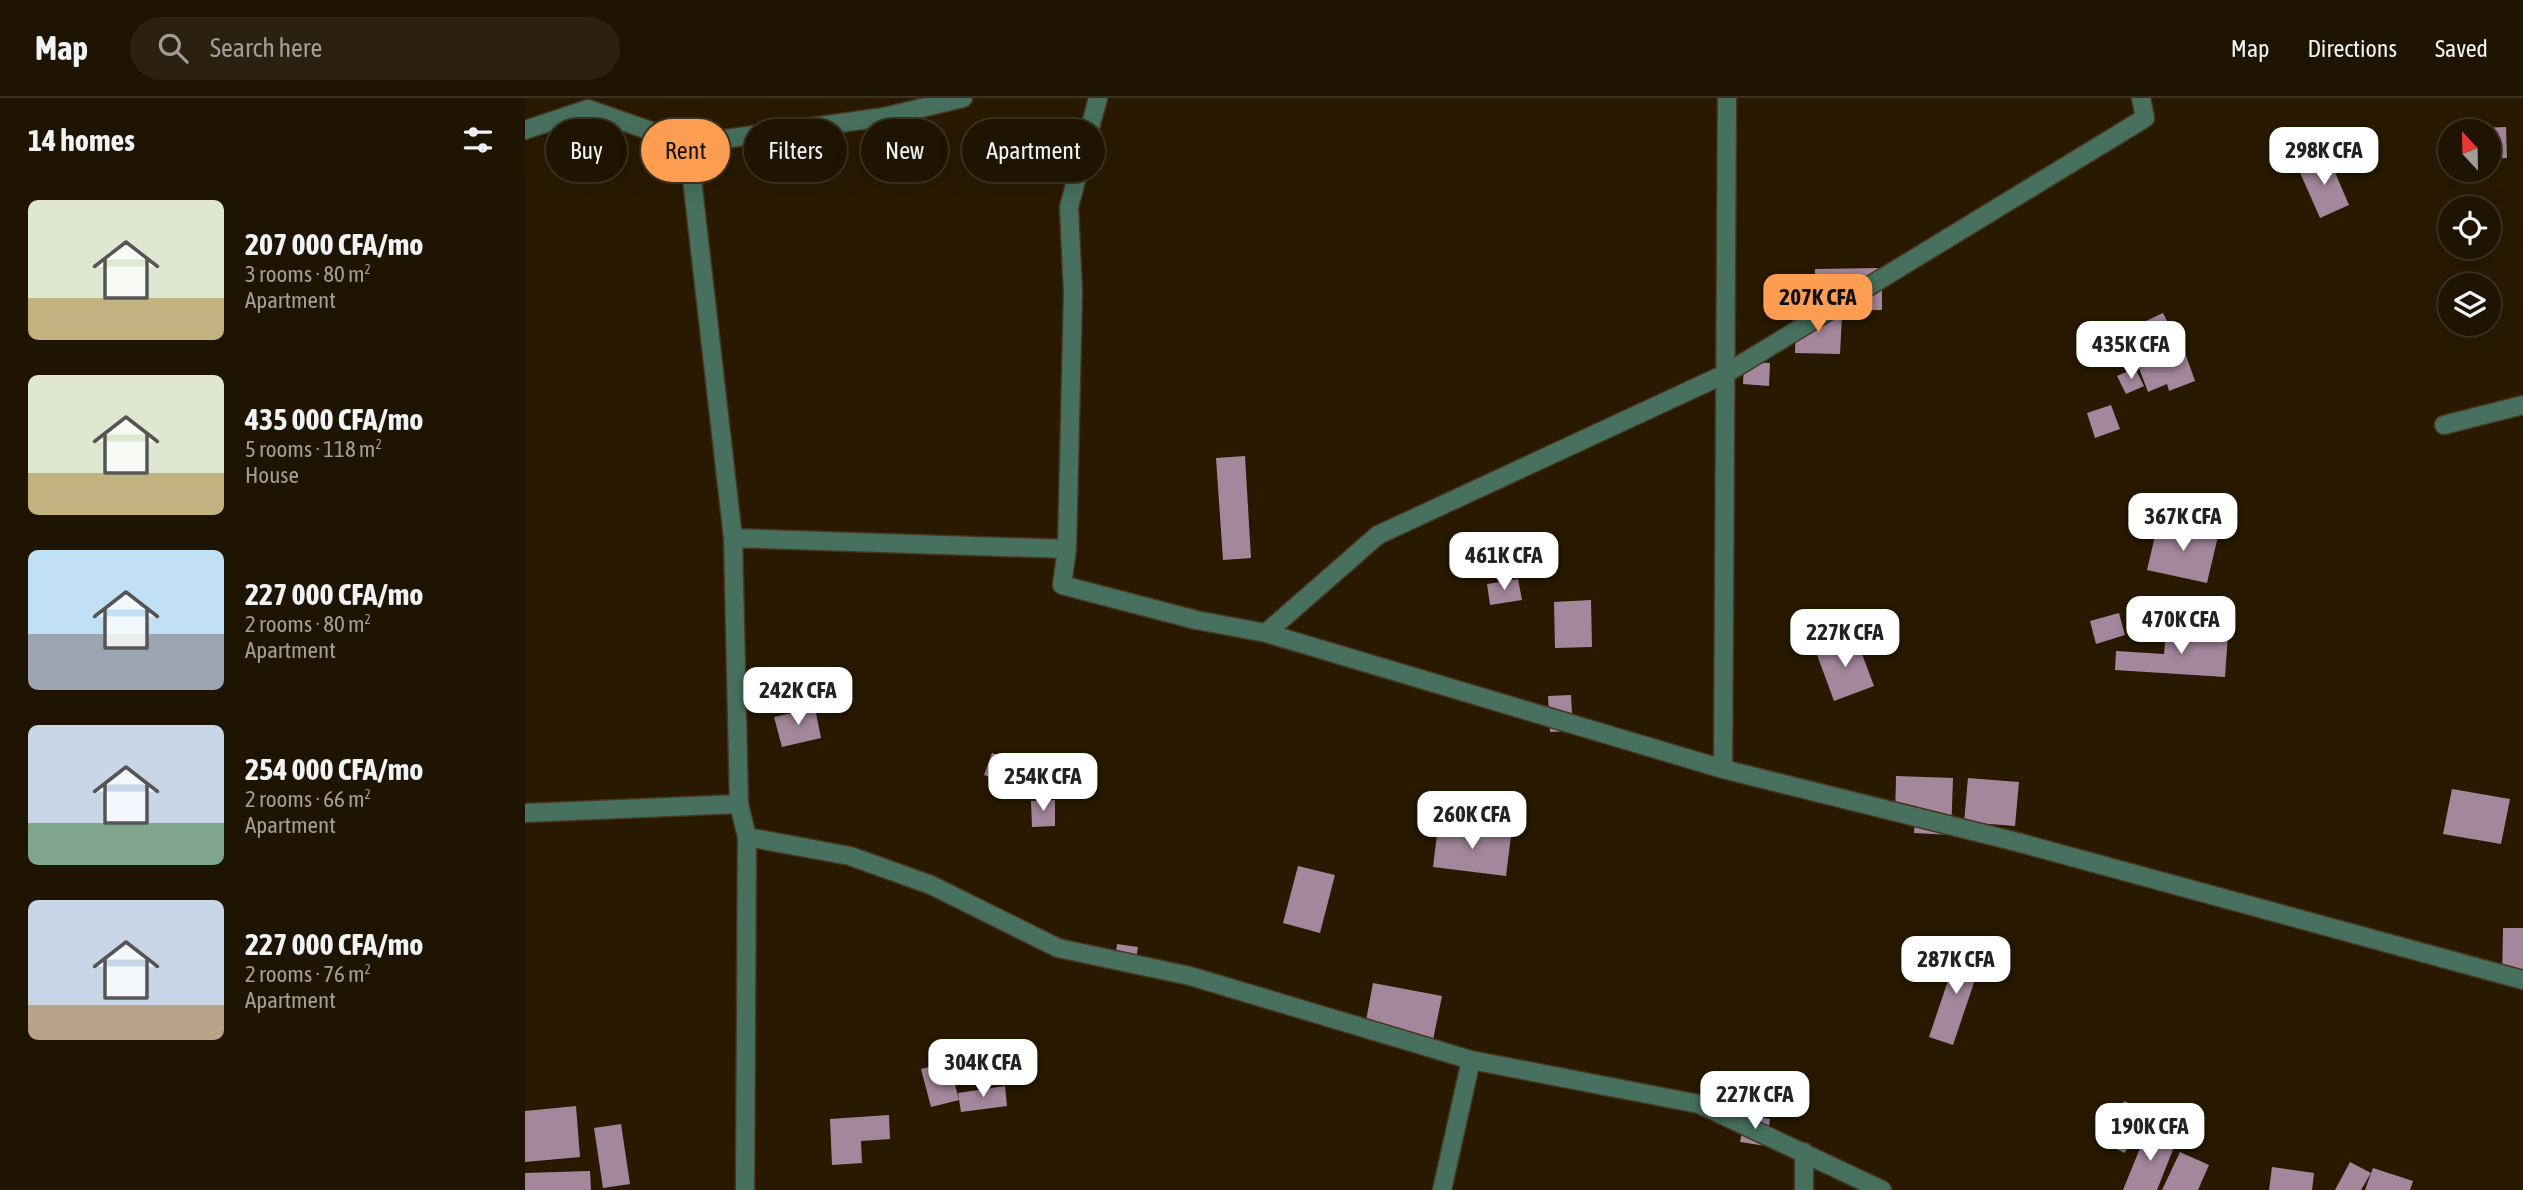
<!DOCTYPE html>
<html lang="en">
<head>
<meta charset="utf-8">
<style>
	body { margin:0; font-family:"Asap Condensed",sans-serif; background:#2c2010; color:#f1f3f6; height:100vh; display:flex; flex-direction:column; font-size:26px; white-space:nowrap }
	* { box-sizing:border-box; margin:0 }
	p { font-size:23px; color:#a19e99 }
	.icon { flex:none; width:38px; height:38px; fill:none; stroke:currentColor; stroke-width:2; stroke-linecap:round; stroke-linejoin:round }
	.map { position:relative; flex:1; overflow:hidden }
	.panel { display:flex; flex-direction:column; background:#1f1301; width:525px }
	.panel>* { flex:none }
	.hud { position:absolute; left:21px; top:21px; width:665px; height:63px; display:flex; gap:14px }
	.needle { width:46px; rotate:338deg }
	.fabs { position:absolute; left:1913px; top:21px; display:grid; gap:14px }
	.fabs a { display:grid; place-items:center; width:63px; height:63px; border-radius:50%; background:#1f1301; box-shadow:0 7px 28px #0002,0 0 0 2px #3c3223; font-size:35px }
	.price { position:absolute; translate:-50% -60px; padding:0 16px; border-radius:14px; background:#fff; color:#222; font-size:23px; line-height:46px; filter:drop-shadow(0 2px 4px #0008) }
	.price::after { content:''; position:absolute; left:50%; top:42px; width:21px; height:16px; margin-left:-10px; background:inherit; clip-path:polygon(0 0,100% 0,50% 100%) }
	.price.on { background:#fc9d52; color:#111 }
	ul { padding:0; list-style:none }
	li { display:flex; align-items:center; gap:21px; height:175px; padding:0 28px }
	li span { display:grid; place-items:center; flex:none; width:196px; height:140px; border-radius:10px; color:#555 }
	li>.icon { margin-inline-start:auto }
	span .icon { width:84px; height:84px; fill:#fffc; stroke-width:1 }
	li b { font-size:30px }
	h2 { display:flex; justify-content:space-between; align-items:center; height:84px; padding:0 28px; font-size:30px }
	.pill { padding:0 24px; border-radius:32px; background:#1f1301; box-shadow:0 7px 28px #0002,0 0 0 2px #3c3223; font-size:24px; line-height:63px }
	.pill.on { background:#fc9d52; color:#111 }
	header { display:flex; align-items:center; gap:42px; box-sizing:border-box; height:98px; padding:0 35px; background:#1f1301; border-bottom:2px solid #3c3223 }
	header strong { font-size:33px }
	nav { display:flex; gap:38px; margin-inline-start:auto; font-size:24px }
	.search { width:490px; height:63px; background:#2c2010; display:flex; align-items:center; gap:18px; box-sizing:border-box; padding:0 24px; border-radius:38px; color:#a19e99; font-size:26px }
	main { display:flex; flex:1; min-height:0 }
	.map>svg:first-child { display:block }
	.building { fill:#a5879d }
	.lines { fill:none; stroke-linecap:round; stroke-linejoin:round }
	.minor-casing { stroke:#463620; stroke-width:21 }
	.minor { stroke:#47715e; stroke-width:18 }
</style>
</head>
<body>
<header>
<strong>Map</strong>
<div class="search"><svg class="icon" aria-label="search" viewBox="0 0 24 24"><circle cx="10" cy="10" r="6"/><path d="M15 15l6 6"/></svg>Search here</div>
<nav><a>Map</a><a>Directions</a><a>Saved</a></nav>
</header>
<main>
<section class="panel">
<h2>14 homes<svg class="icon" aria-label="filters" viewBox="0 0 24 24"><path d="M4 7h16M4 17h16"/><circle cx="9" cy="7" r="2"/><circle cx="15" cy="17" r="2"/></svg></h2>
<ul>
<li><span style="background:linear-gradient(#dfe7d0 70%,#c2b280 0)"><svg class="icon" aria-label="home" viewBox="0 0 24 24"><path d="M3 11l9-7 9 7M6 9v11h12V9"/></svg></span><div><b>207 000 CFA/mo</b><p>3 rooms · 80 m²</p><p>Apartment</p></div></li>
<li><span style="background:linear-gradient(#dfe7d0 70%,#c2b280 0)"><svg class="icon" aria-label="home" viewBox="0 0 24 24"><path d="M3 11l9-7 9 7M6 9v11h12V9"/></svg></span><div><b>435 000 CFA/mo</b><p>5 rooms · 118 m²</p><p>House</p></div></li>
<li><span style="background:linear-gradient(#bfe0f5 60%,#9aa5b1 0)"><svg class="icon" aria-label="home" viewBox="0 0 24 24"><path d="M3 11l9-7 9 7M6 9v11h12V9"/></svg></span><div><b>227 000 CFA/mo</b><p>2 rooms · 80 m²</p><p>Apartment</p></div></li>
<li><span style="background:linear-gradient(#c9d6e8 70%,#7fa58c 0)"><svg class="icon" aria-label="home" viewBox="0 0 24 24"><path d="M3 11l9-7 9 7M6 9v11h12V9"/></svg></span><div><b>254 000 CFA/mo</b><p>2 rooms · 66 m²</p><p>Apartment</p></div></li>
<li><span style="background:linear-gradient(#c9d6e8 75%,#b9a48a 0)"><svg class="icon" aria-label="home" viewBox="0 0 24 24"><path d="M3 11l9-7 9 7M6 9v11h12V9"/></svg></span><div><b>227 000 CFA/mo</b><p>2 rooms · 76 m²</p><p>Apartment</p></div></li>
</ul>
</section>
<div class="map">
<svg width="1998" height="1092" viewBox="0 0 1998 1092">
	<rect width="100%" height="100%" fill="#291901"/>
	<path class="building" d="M 1981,29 L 1982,60 L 1964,61 L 1964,33 L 1923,33 L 1923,31 Z
		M 1803,58 L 1824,107 L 1795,120 L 1773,70 Z
		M 1357,170 L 1357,212 L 1290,213 L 1290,171 Z
		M 1638,215 L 1647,233 L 1613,249 L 1604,231 Z
		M 1271,217 L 1317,218 L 1315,256 L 1270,255 Z
		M 1658,249 L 1670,283 L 1644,293 L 1642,286 L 1623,294 L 1612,265 Z
		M 1219,264 L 1245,265 L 1244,288 L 1218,286 Z
		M 1610,270 L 1619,288 L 1601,296 L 1592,278 Z
		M 1586,307 L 1595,331 L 1570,340 L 1562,315 Z
		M 720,358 L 726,460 L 698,462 L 691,360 Z
		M 1633,425 L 1693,438 L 1682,485 L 1622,472 Z
		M 990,453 L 993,466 L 963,474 L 959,461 Z
		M 993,481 L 997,502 L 965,507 L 962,486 Z
		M 1066,502 L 1067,549 L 1030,550 L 1029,504 Z
		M 1594,515 L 1600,537 L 1571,546 L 1565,523 Z
		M 1641,532 L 1703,536 L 1700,579 L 1590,572 L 1591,553 L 1639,556 Z
		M 1331,540 L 1349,588 L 1309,603 L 1291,554 Z
		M 1046,597 L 1048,633 L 1025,634 L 1023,598 Z
		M 290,610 L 296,640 L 257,649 L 249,619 Z
		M 467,655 L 523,675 L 516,697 L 459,677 Z
		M 1371,678 L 1428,680 L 1426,737 L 1389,735 L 1390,722 L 1370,721 Z
		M 1443,680 L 1494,684 L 1490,728 L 1439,724 Z
		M 1927,691 L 1985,701 L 1976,746 L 1918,736 Z
		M 530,702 L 530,728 L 507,729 L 506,703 Z
		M 913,728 L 986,738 L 981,778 L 908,769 Z
		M 773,768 L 810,777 L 795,835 L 758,825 Z
		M 1978,830 L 1998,830 L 1998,883 L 1977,883 Z
		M 592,846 L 613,849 L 609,873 L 589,870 Z
		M 1434,850 L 1458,858 L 1428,947 L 1404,939 Z
		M 848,885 L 917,898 L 906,952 L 838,939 Z
		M 424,964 L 434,1002 L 406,1009 L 396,971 Z
		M 480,988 L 482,1008 L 436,1014 L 433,995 Z
		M 1599,1003 L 1619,1012 L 1600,1055 L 1580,1046 Z
		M 51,1008 L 55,1059 L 0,1064 L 0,1013 Z
		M 364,1017 L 365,1041 L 336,1043 L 337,1065 L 307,1067 L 305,1021 Z
		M 1220,1017 L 1245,1021 L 1241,1048 L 1215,1044 Z
		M 96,1026 L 105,1086 L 78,1090 L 69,1030 Z
		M 1622,1033 L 1651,1044 L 1632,1092 L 1598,1092 Z
		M 1655,1054 L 1684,1067 L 1673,1092 L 1637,1092 Z
		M 1825,1064 L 1846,1075 L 1836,1092 L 1810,1092 Z
		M 1747,1069 L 1789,1075 L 1787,1092 L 1744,1092 Z
		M 1848,1070 L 1888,1083 L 1885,1092 L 1840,1092 Z
		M 65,1073 L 66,1092 L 0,1092 L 0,1075 Z"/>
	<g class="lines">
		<defs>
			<path id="minor" d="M 573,0 L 544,109 L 548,195 L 542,451 L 537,487 L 671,522 L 741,535 L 1198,671 L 1492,744 L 1998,882
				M 0,32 L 63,11 L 163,46 L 359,19 L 438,0
				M 163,46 L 208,440 L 214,706 L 222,739 L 220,1092
				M 1919,327 L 1998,307
				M 208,440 L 542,451
				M 741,535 L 853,437 L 1200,276 L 1620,20 L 1616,0
				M 1198,671 L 1202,0
				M 0,715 L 214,706
				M 222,739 L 325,758 L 406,787 L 533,850 L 665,878 L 946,962 L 1174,1006 L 1357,1092
				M 1279,1054 L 1279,1092
				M 917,1092 L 946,962"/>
		</defs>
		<use href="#minor" class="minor-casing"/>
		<use href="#minor" class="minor"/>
	</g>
</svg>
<div class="fabs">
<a><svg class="needle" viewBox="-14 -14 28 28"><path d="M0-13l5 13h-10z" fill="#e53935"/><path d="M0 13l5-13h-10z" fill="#a19e99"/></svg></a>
<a><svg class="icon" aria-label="locate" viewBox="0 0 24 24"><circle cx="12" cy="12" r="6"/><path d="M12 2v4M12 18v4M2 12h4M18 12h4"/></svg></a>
<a><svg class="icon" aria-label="layers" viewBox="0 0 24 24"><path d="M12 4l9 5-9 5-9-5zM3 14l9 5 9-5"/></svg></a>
</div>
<b class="price" style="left:1799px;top:89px">298K CFA</b>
<b class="price on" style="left:1293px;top:236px">207K CFA</b>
<b class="price" style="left:1606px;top:283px">435K CFA</b>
<b class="price" style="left:1658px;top:455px">367K CFA</b>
<b class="price" style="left:979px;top:494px">461K CFA</b>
<b class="price" style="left:1656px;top:558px">470K CFA</b>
<b class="price" style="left:1320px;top:571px">227K CFA</b>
<b class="price" style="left:273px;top:629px">242K CFA</b>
<b class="price" style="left:518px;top:715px">254K CFA</b>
<b class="price" style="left:947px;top:753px">260K CFA</b>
<b class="price" style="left:1431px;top:898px">287K CFA</b>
<b class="price" style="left:458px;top:1001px">304K CFA</b>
<b class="price" style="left:1230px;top:1033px">227K CFA</b>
<b class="price" style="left:1625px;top:1065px">190K CFA</b>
<div class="hud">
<a class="pill">Buy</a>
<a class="pill on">Rent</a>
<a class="pill">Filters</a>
<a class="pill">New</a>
<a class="pill">Apartment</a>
</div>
</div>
</main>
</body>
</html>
